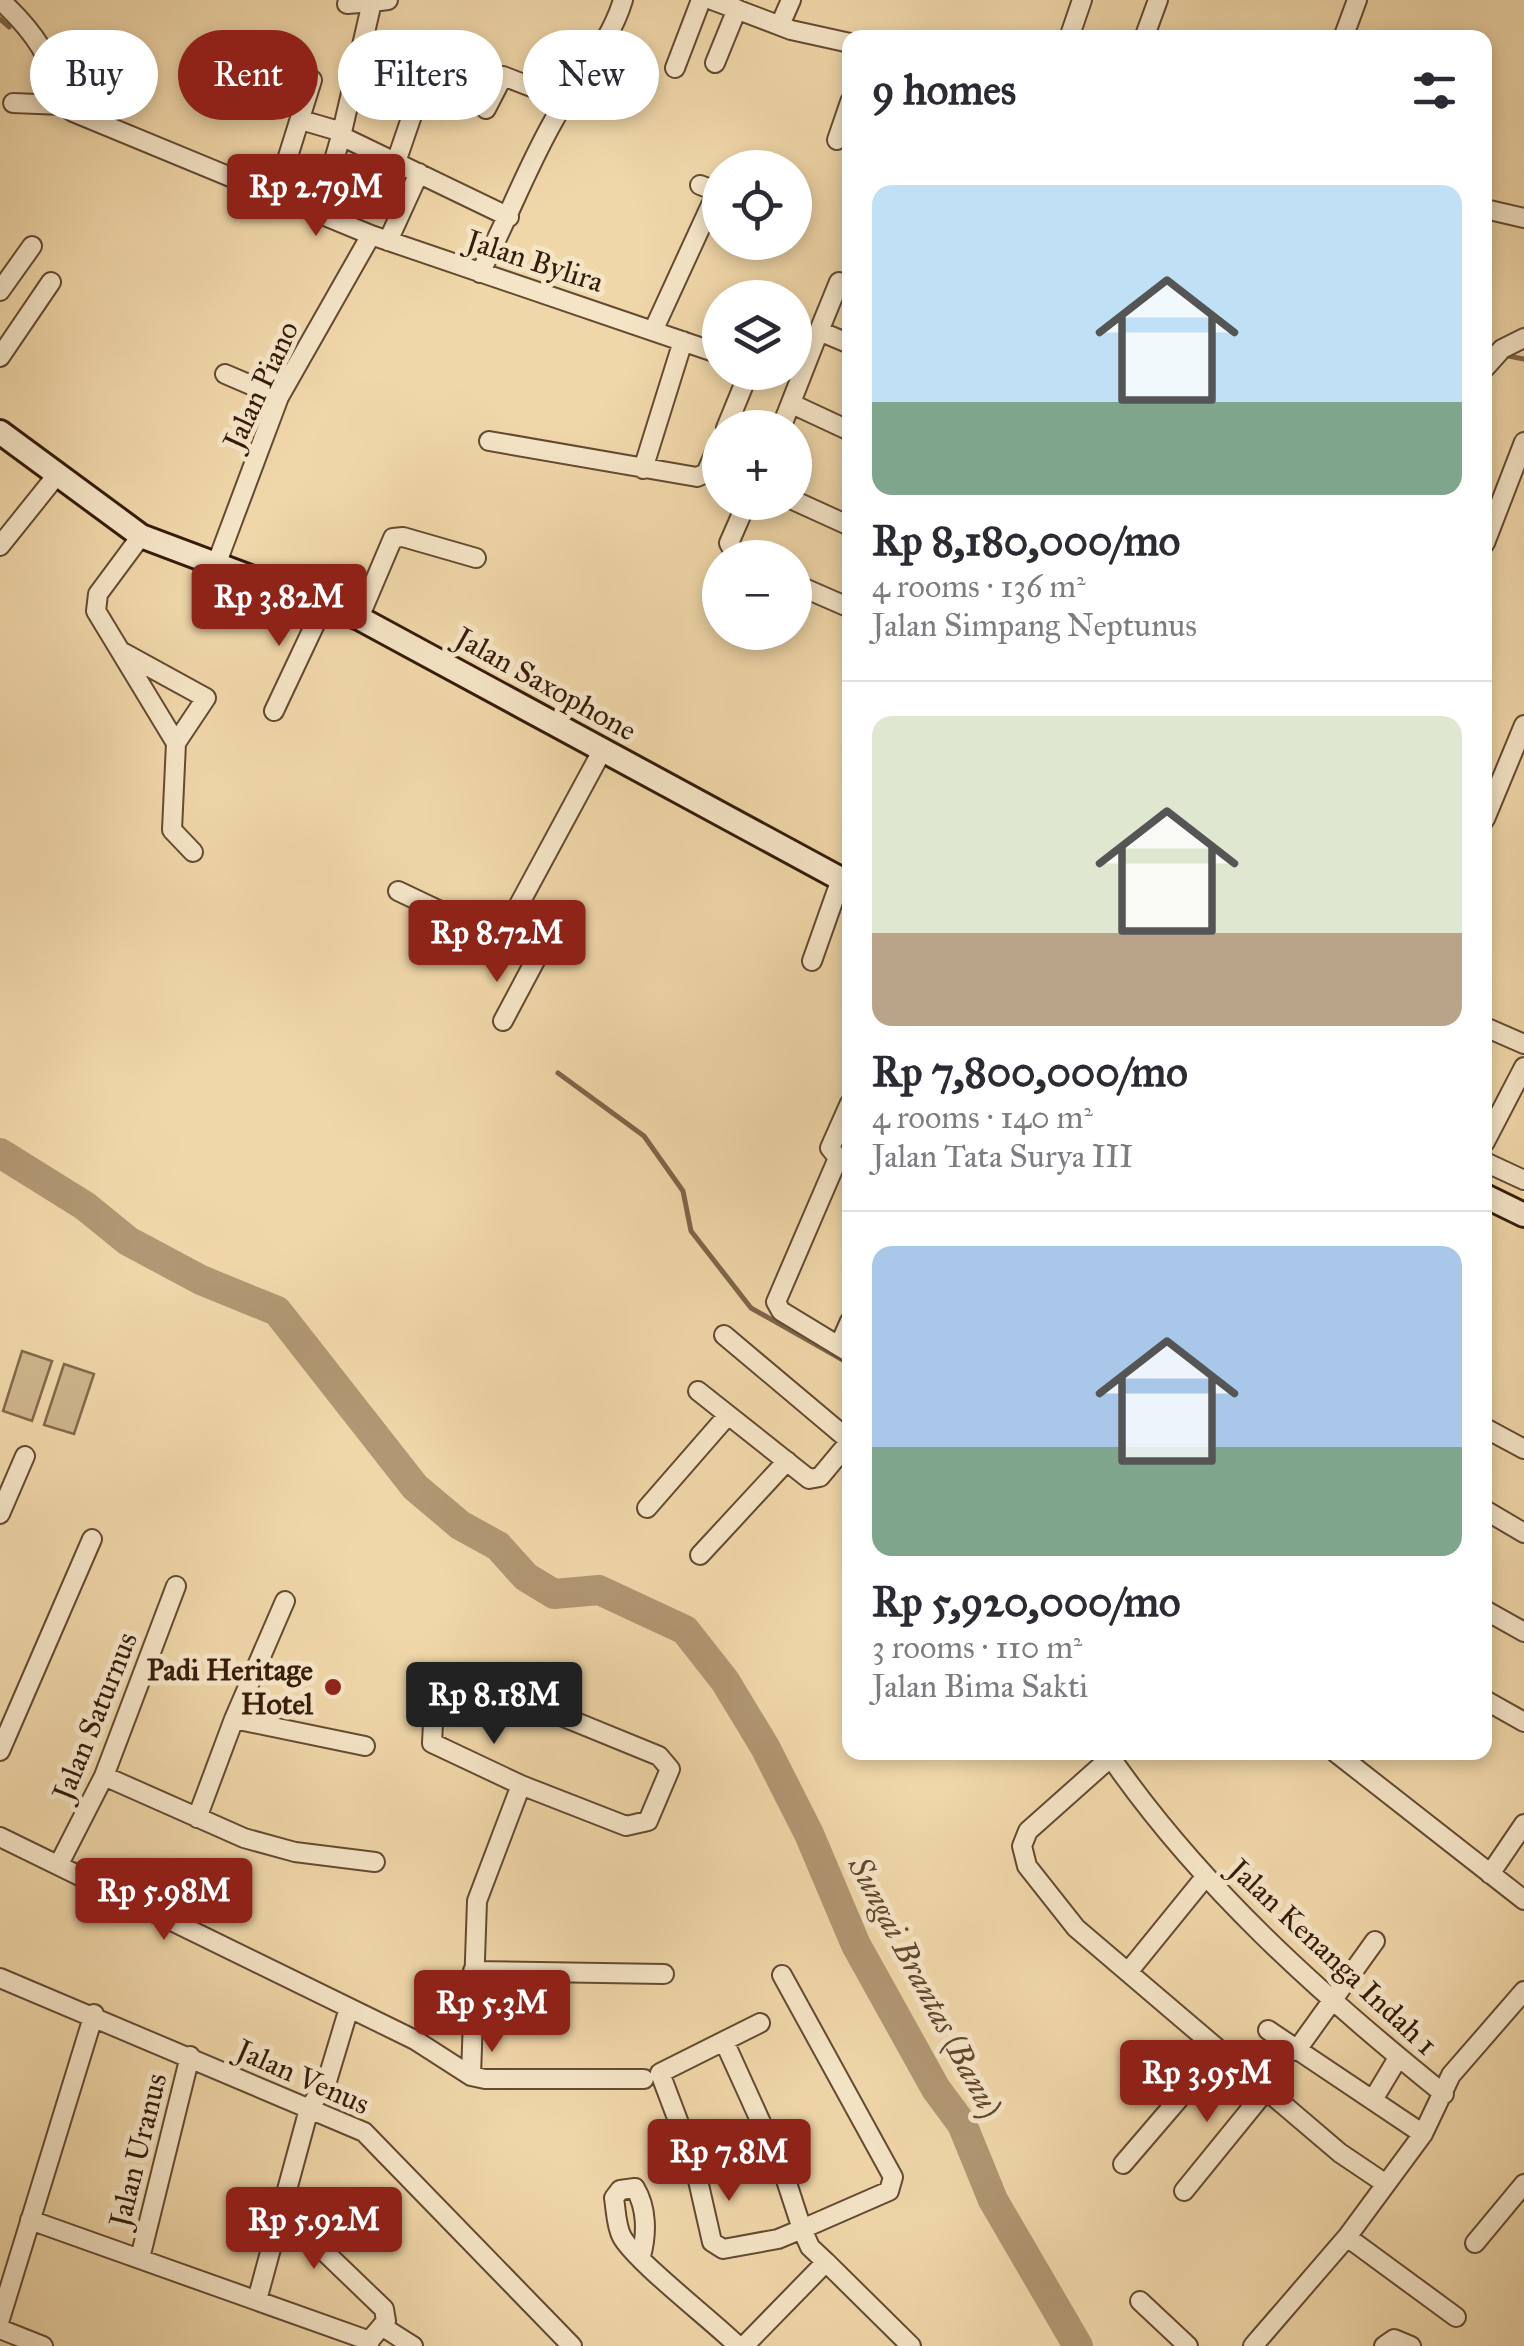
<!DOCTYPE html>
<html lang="en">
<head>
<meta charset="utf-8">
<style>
	body { margin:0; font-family:"IM FELL Great Primer",serif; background:#f2f2f3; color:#2b2b33; height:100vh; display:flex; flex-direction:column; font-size:38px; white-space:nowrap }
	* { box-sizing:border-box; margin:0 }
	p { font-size:32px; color:#7c7c81 }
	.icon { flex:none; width:55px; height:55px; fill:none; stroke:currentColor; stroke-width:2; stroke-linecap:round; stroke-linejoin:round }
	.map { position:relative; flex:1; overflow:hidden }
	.side { position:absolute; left:842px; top:30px; width:650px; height:1730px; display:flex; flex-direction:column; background:#fff; border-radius:20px; box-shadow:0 5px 15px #0003 }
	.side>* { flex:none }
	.banner { position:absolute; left:30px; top:30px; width:662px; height:90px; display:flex; gap:20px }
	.tools { position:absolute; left:702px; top:150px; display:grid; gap:20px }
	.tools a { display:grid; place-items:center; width:110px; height:110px; border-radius:50%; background:#fff; box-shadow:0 5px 15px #0003; font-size:50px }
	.price { position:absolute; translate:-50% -85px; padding:0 22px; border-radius:10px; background:#8f2418; color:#fff; font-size:32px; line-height:65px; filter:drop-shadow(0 2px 5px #0008) }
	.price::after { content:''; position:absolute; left:50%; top:60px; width:30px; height:22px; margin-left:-15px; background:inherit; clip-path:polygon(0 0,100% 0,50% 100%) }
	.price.on { background:#222; color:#fff }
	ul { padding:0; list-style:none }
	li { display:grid; align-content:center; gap:20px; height:530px; padding:0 30px }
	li+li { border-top:2px solid #e1e1e2 }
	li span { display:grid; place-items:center; height:310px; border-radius:20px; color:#555 }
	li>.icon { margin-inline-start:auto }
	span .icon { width:180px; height:180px; fill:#fffc; stroke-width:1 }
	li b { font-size:42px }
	h2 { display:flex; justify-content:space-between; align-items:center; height:120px; padding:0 30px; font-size:42px }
	.chip { padding:0 35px; border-radius:45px; background:#fff; box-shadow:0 5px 15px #0003; font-size:35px; line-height:90px }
	.chip.on { background:#8f2418; color:#fff }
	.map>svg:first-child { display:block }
	.green { fill:#d0b78e; stroke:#83694c; stroke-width:2.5 }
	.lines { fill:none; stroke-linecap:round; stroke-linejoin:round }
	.stream { stroke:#806549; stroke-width:5 }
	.river { stroke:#b19773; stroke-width:30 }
	.street-casing { stroke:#644a32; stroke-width:22 }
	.secondary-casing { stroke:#361b0a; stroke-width:28 }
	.street { stroke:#f5e5c7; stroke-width:18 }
	.secondary { stroke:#f5e5c7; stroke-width:22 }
	.poi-dot { fill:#8f2418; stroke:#f5e5c7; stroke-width:4 }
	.labels { text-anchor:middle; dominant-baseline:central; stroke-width:10; stroke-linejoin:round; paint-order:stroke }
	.street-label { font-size:30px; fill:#361b0a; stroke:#f5e5c7 }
	.poi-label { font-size:30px; font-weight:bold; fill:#361b0a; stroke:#f5e5c7; text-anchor:end }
	.water-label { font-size:32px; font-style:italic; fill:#61462f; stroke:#f5e5c7 }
</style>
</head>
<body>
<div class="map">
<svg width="1524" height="2346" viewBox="0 0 1524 2346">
	<rect width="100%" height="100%" fill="#f0d7a9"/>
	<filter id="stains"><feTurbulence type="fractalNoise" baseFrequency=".002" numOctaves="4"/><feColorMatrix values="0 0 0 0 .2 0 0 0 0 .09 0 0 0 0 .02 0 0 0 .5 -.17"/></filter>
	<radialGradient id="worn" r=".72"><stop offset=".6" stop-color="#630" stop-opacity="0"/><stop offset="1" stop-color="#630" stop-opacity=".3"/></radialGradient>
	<path class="green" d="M 22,1351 L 52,1361 L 32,1421 L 3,1411 Z
		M 64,1364 L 94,1374 L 74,1434 L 44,1425 Z"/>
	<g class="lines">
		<path class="stream" d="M 0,19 L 9,27
			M 1503,355 L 1524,359
			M 558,1073 L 644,1136 L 683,1191 L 691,1231 L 751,1308 L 850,1364"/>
		<path class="river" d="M 0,1153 L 85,1206 L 128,1241 L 201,1280 L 277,1311 L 415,1487 L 460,1525 L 498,1546 L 526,1577 L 554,1594 L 599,1590 L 685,1630 L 725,1681 L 765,1747 L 809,1834 L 856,1945 L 936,2089 L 962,2124 L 993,2200 L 1078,2346"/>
		<defs>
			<path id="street" d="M 0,0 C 33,30 55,61 62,105 L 73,112 L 371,235 L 720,354
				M 712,0 L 791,30 L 850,43
				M 347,4 L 372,2
				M 780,25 L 791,0
				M 1069,38 L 1082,0
				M 1144,38 L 1158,0
				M 1343,38 L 1357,0
				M 715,63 L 737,9
				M 675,68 L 701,0
				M 13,103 L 62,105
				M 486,109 L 503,76 L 565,100
				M 301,120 L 342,132 L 341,136 L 509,217
				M 342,132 L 372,2 L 388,0
				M 837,140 L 850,102
				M 396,162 L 419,95
				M 275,198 L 312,80
				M 1485,209 L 1524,218
				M 318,215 L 341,136
				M 388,241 L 419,173
				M 480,273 C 506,223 526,169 554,120 C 576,80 610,44 623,0
				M 0,291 L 32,246
				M 653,331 L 715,196 L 713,190 L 700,185
				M 819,331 L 839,282
				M 0,357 L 51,282
				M 1485,368 L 1502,349 L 1524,338
				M 225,374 L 279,397
				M 792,404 L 850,431
				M 726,428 L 749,372
				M 781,428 L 819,331 L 850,344
				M 489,441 L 697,477 L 706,473 L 720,441
				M 643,469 L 683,341
				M 795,501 L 850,526
				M 141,536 L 98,594 L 96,611 L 176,743 L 172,830 L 193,852
				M 1485,543 L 1524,442
				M 0,546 L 56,476
				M 737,558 L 729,543 L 747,502
				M 216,565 L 279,397 L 371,235
				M 795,584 L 850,608
				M 359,618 L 393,538 L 403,537 L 476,558
				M 124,653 L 206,698 L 176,743
				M 274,711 L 324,605
				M 1485,819 L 1524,725
				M 398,891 L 537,957 L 503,1021
				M 501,938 L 602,751
				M 812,961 L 841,879
				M 1485,1027 L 1524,1044
				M 850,1103 L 830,1148 L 838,1158 L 776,1302 L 781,1311 L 850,1353
				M 1485,1142 L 1524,1067
				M 1485,1162 L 1524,1180
				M 724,1335 L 850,1441
				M 839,1346 L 850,1321
				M 698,1391 L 809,1479 L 820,1477 L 850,1441
				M 1485,1428 L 1524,1449
				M 647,1508 L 728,1415
				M 1485,1510 L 1524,1533
				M 0,1514 L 25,1456
				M 700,1555 L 787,1461
				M 1485,1610 L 1524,1632
				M 456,1673 L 659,1756 L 670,1769 L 648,1821 L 626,1826 L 521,1785 L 432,1743 L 435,1684 L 441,1676 Z
				M 1485,1700 L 1524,1722
				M 234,1719 L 285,1601
				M 0,1751 L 92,1539
				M 1107,1752 C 1197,1884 1320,1994 1444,2094
				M 1335,1752 L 1524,1900
				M 1110,1758 L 1028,1831 L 1022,1846 L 1027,1866 L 1076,1928 L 1340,2153 L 1386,2184
				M 104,1776 L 244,1838 L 295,1852 L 375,1862
				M 197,1818 L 234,1719 L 365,1746
				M 0,1837 L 415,2040 L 471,2076 L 485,2079 L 644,2079
				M 59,1864 L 104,1776 L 176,1586
				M 1490,1874 L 1524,1824
				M 473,1971 L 664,1974
				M 1128,1972 L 1206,1876
				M 0,1978 L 364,2132 L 572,2346
				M 760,2023 L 660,2073 L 694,2163 L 712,2242 L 723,2249 L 778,2239 L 802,2229 L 810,2247 L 826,2262
				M 1268,2030 L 1423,2134
				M 724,2041 L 783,2171 L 802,2229 L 889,2191 L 893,2177 L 782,1975
				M 1296,2051 L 1375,1941
				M 471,2076 L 477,1901 L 521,1785
				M 1374,2098 L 1398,2058
				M 1123,2164 L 1189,2087 L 1206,2081 L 1230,2057
				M 1184,2191 L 1267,2089
				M 281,2210 L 384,2309 L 386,2321 L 365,2346
				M 30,2220 L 370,2341
				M 1347,2237 L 1456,2317
				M 1475,2243 L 1524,2184
				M 641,2256 C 647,2234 647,2208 635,2188 L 620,2190 L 614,2198 C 616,2210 616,2226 622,2237 C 636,2262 713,2321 738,2346
				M 140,2258 L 190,2056
				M 257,2300 L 309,2109 L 327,2081 L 349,2008
				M 1140,2301 L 1188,2346
				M 0,2319 L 94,2014
				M 383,2327 L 413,2346
				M 0,2329 L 43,2346
				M 744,2346 L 826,2262 L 911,2346
				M 1253,2346 L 1347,2237 L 1423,2134 L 1451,2075 L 1524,1991
				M 1384,2346 L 1394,2339 L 1411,2346"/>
			<path id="secondary" d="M 0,432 L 141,536 L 359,618 L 850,884
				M 1485,1196 L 1524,1215"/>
		</defs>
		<use href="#street" class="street-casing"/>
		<use href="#secondary" class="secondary-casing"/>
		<use href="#street" class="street"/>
		<use href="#secondary" class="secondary"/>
	</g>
	<circle class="poi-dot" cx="333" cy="1687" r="10"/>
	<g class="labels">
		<g class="street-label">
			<text transform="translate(535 261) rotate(18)">Jalan Bylira</text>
			<text transform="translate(261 385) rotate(-65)">Jalan Piano</text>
			<text transform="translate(546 684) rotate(29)">Jalan Saxophone</text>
			<text transform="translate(95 1716) rotate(-68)">Jalan Saturnus</text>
			<text transform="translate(1333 1957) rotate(43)">Jalan Kenanga Indah 1</text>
			<text transform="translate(303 2077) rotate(24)">Jalan Venus</text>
			<text transform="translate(138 2150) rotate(-76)">Jalan Uranus</text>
		</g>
		<g class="poi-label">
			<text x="313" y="1670">Padi Heritage<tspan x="313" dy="34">Hotel</tspan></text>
		</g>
		<g class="water-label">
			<text transform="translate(925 1987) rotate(62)">Sungai Brantas (Banu)</text>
		</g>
	</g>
	<rect width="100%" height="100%" filter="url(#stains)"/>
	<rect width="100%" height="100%" fill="url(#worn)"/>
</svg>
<div class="tools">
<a><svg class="icon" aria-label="locate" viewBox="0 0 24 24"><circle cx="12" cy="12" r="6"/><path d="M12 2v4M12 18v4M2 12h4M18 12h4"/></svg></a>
<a><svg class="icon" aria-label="layers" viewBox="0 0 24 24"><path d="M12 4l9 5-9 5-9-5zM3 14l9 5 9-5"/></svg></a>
<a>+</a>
<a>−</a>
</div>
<b class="price" style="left:316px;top:239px">Rp 2.79M</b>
<b class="price" style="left:279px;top:649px">Rp 3.82M</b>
<b class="price" style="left:497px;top:985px">Rp 8.72M</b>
<b class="price on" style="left:494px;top:1747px">Rp 8.18M</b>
<b class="price" style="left:164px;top:1943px">Rp 5.98M</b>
<b class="price" style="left:492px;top:2055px">Rp 5.3M</b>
<b class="price" style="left:1207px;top:2125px">Rp 3.95M</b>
<b class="price" style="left:729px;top:2204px">Rp 7.8M</b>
<b class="price" style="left:314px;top:2272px">Rp 5.92M</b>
<div class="banner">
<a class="chip">Buy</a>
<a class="chip on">Rent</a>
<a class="chip">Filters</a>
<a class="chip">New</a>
</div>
<section class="side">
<h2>9 homes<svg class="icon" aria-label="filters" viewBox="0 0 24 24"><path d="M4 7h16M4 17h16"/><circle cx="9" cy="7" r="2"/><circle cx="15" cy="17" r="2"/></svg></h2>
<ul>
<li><span style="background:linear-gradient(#bfe0f5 70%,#7fa58c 0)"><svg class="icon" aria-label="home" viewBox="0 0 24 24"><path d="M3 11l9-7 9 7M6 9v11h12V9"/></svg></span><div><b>Rp 8,180,000/mo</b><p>4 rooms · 136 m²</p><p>Jalan Simpang Neptunus</p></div></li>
<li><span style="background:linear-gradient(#dfe7d0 70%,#b9a48a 0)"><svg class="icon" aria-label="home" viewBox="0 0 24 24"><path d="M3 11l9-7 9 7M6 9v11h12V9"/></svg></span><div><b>Rp 7,800,000/mo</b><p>4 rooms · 140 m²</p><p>Jalan Tata Surya III</p></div></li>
<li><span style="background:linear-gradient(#a9c7e8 65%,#7fa58c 0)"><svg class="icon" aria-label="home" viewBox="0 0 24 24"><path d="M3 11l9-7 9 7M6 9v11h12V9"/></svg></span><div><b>Rp 5,920,000/mo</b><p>3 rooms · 110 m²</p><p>Jalan Bima Sakti</p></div></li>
</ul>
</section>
</div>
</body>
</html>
